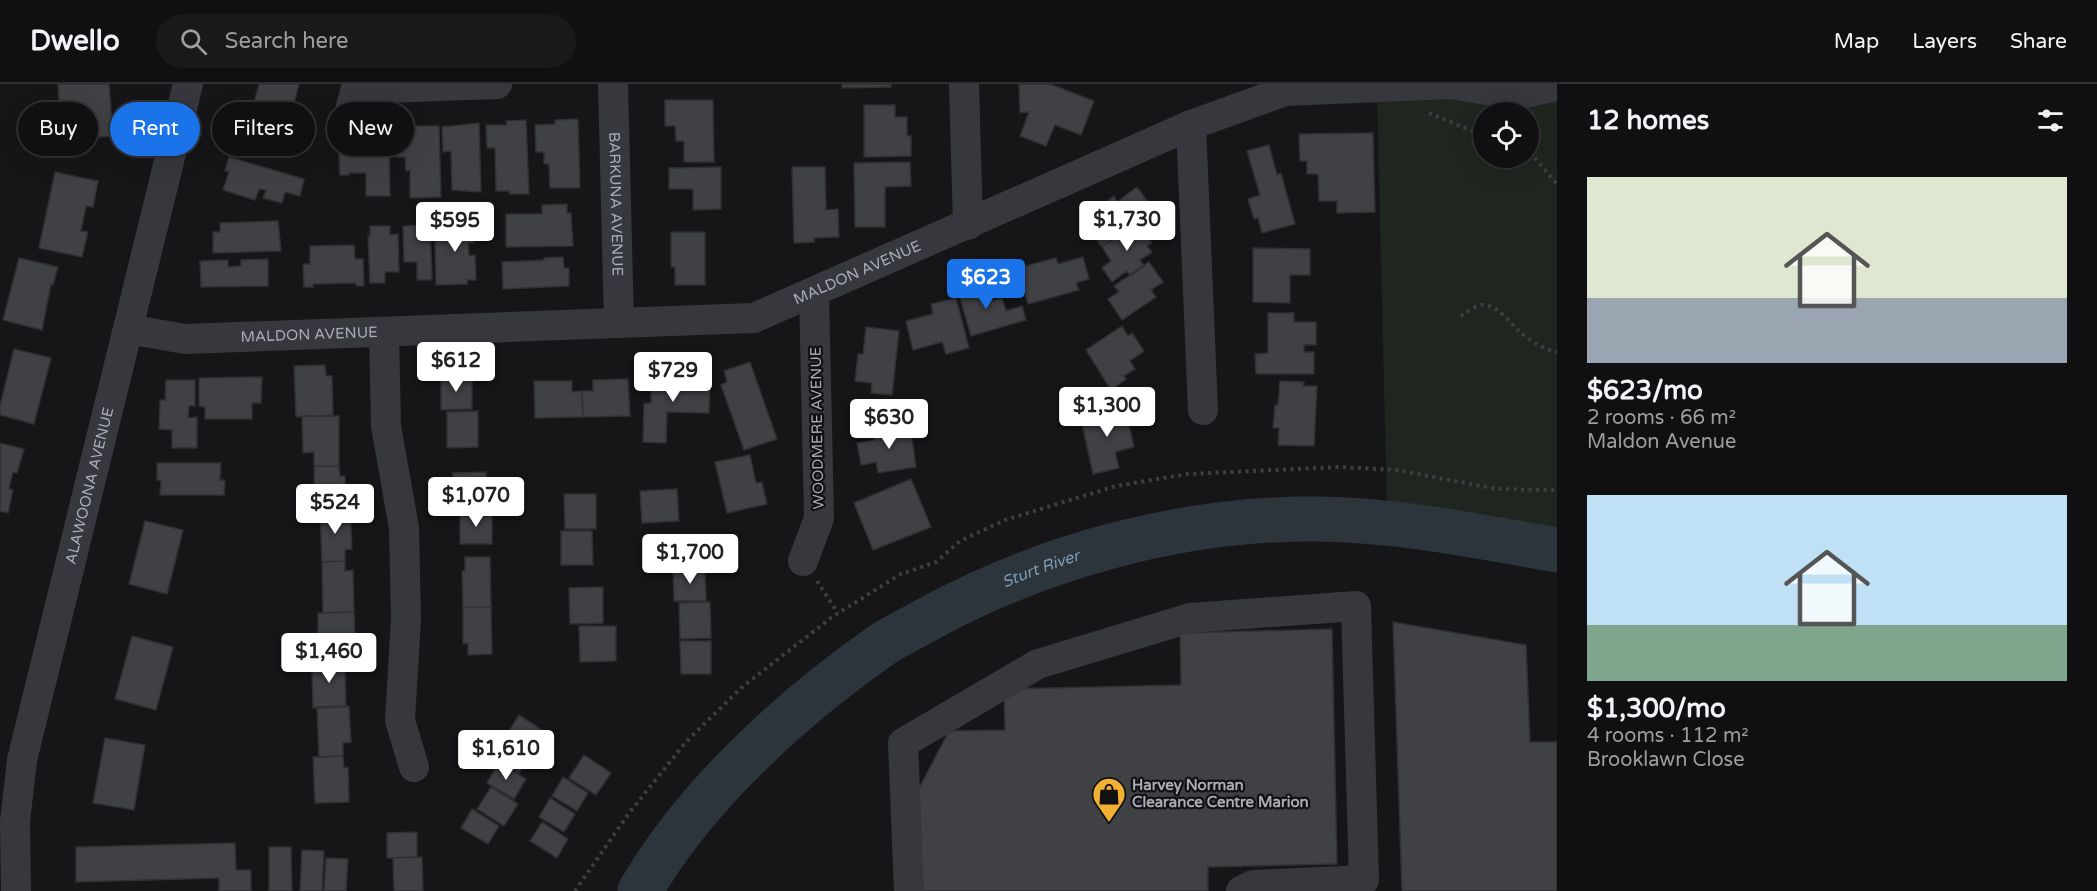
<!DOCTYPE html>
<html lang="en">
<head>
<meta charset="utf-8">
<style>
	body { margin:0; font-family:"Varela Round",sans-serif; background:#19191b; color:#f1f3f6; height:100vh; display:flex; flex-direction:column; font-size:22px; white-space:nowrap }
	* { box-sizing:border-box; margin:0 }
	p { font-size:20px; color:#9c9d9f }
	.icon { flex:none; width:33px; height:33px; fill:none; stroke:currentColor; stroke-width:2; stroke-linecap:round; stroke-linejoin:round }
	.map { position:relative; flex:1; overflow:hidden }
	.panel { display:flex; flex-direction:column; background:#101012; width:540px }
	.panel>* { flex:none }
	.top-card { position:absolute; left:18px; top:18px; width:570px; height:54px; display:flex; gap:12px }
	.buttons { position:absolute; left:1473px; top:18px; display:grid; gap:12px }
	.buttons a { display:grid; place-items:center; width:66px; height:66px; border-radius:50%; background:#101012; box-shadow:0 6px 24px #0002,0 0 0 2px #303032; font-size:30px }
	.price { position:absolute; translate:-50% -51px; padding:0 14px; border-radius:6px; background:#fff; color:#222; font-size:20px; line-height:39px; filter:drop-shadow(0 2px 3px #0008) }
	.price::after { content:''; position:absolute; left:50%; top:36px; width:18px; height:14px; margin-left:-9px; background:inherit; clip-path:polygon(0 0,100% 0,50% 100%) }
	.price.selected { background:#1a73e8; color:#fff }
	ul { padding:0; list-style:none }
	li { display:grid; align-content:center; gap:12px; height:318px; padding:0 30px }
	li span { display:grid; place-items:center; height:186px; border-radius:0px; color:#555 }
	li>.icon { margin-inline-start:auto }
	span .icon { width:108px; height:108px; fill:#fffc; stroke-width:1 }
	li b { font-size:26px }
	h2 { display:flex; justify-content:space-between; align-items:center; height:72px; padding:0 30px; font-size:26px }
	.pill { padding:0 21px; border-radius:27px; background:#101012; box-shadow:0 6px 24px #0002,0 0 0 2px #303032; font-size:21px; line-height:54px }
	.pill.selected { background:#1a73e8; color:#fff }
	header { display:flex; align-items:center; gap:36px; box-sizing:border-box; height:84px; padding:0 30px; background:#101012; border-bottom:2px solid #303032 }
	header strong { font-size:28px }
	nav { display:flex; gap:33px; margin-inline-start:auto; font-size:21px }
	.search { width:420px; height:54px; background:#19191b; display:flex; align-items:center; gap:15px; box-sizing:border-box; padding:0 21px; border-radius:33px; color:#9c9d9f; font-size:22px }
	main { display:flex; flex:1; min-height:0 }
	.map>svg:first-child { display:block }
	.green { fill:#1e261f; fill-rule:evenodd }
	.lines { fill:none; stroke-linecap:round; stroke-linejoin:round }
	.river { stroke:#2c353c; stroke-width:45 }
	.building { fill:#404145; stroke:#303034; stroke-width:1.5 }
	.path { stroke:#3d3f44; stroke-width:4; stroke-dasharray:3 4.5; stroke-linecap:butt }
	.minor { stroke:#37383d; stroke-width:30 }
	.labels { text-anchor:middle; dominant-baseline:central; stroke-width:4.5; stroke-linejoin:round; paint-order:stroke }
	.street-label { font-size:15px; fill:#a8adb8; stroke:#111113 }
	.poi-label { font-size:15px; font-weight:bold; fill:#a8adb8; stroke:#111113; text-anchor:start }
	.water-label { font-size:16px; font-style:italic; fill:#7f9bb3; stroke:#111113 }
</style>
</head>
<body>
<header>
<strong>Dwello</strong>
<div class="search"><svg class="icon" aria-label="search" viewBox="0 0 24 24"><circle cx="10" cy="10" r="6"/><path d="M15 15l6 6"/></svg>Search here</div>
<nav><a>Map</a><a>Layers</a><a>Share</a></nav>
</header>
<main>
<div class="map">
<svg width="1557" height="807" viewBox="0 0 1557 807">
	<rect width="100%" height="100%" fill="#161618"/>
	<path class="green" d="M 1557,8 L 1557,455 L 1387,427 L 1377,9 ZM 1484,28 L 1528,28 L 1528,74 L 1484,74 Z"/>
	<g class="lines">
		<path class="river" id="s1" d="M 640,807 C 671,754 711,707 756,664 C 796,625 840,590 886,558 C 900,550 914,543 928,535 C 1044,472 1179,435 1312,435 C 1394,435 1476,452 1557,466"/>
	</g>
	<path class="building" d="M 58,0 L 109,0 L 113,52 L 61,56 Z
		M 259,0 L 299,0 L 286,52 L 248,42 Z
		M 842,0 L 891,0 L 891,3 L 842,4 Z
		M 1019,0 L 1050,0 L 1094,17 L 1081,51 L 1055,41 L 1046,62 L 1020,52 L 1029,28 L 1020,29 Z
		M 665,16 L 713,16 L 714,78 L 684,78 L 684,57 L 676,57 L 675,42 L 665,42 Z
		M 864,21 L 895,21 L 895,33 L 907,33 L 907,52 L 911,52 L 911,72 L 864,73 Z
		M 578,35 L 580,104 L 550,104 L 549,80 L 544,80 L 544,68 L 536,68 L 535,41 L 555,40 L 555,36 Z
		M 526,36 L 529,110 L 509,110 L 509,107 L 496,107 L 495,64 L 487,64 L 486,41 L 507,41 L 506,37 Z
		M 479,39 L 481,108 L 452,106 L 451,67 L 443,68 L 442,43 Z
		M 416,42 L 439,42 L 441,113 L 410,114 L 410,86 L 406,87 L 405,73 L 397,73 L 397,47 L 416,46 Z
		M 1373,49 L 1375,128 L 1337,129 L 1337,117 L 1319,117 L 1318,90 L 1307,90 L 1307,77 L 1300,77 L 1299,50 Z
		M 1269,61 L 1277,91 L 1281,89 L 1295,140 L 1262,149 L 1258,134 L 1254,135 L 1248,115 L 1260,111 L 1247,67 Z
		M 366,63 L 389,63 L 390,112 L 366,112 L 366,89 L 349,89 L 349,91 L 340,91 L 339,70 L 348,70 L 348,67 L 366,66 Z
		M 229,73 L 304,95 L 300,112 L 285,108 L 282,119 L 263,114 L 266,106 L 259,105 L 255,116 L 223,106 L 229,88 L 225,87 Z
		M 910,78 L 911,102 L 885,103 L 885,143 L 855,143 L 854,79 Z
		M 721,83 L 721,125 L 693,126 L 693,105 L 669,105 L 669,84 Z
		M 792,83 L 825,83 L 826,126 L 838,125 L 839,153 L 814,154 L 814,158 L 794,159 Z
		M 55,88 L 98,97 L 93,123 L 86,122 L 81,147 L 88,148 L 82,173 L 39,164 Z
		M 1137,103 L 1148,118 L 1143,122 L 1149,130 L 1102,163 L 1091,149 L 1101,142 L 1091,129 L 1114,112 L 1117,118 Z
		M 567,120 L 567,129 L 571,129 L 573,162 L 506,163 L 506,130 L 542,130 L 542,121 Z
		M 474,135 L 474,159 L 468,159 L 469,172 L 475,171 L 476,196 L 467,196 L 467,200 L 436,201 L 435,156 L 442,156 L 441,136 Z
		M 278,137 L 281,167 L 213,169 L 213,148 L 220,148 L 220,139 Z
		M 1138,137 L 1152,159 L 1147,162 L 1152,168 L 1140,176 L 1144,182 L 1130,192 L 1127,187 L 1112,198 L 1102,184 L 1111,177 L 1102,163 Z
		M 430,141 L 432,196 L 417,196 L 417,178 L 404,178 L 403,142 Z
		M 370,142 L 390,142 L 390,151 L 398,150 L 399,188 L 385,188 L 385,199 L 370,199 L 368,151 L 370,152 Z
		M 671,148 L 705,148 L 705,201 L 675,201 L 675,183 L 671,183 Z
		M 354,161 L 355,175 L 363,175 L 364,202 L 356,202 L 356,199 L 313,200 L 313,203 L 304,203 L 303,180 L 310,180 L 310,162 Z
		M 1253,164 L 1310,165 L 1310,191 L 1290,191 L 1290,219 L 1253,218 Z
		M 563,173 L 564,184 L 569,184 L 569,202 L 503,205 L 502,178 L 544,176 L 544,174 Z
		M 1083,173 L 1089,195 L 1076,199 L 1079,206 L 1028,220 L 1018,184 L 1056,174 L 1058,180 Z
		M 19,174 L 58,183 L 53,201 L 51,200 L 42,246 L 3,236 Z
		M 268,175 L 268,202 L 201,203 L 200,177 L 228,176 L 228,183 L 241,182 L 241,176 Z
		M 1149,178 L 1163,198 L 1151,206 L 1156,213 L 1122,236 L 1108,215 L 1119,208 L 1114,202 Z
		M 981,197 L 987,218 L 1002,214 L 1006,227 L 1022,222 L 1026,236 L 971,252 L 957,204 Z
		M 956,214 L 969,264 L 946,270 L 942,258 L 913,266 L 906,237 L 933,230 L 931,220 Z
		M 1268,229 L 1294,229 L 1294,238 L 1316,238 L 1316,261 L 1304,261 L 1304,268 L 1314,268 L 1314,290 L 1256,290 L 1255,270 L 1268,269 Z
		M 1122,242 L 1128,252 L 1132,249 L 1144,267 L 1130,277 L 1135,285 L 1124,292 L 1126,295 L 1111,306 L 1086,266 Z
		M 866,243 L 899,247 L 892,311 L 871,309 L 872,299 L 855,297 L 858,270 L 863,270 Z
		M 14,265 L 51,274 L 34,340 L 0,331 L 0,322 Z
		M 750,278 L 777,355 L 744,366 L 721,301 L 727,298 L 724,287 Z
		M 325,281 L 326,292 L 332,292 L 333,331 L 296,333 L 294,282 Z
		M 441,292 L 472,292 L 472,325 L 441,326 Z
		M 651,292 L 710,294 L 709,329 L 667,328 L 666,359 L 643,358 L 644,320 L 651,319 Z
		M 262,293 L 261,319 L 252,319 L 252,335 L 205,335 L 205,323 L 199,322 L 199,294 Z
		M 628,295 L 630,332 L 583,333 L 582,307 L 593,307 L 593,296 Z
		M 166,296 L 195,296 L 195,322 L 189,322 L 188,334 L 197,333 L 197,364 L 172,364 L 172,346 L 159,345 L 160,316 L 165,316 Z
		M 534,297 L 572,297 L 572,308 L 582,307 L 583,333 L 535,334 Z
		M 1280,297 L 1304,298 L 1303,302 L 1317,302 L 1314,362 L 1278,361 L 1279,344 L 1273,344 L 1275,321 L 1278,321 Z
		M 1124,320 L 1134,363 L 1115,368 L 1119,384 L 1093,390 L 1081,335 L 1107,329 L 1106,324 Z
		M 478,327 L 478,363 L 447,364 L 447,328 Z
		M 302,332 L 339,332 L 339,382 L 314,382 L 314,368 L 303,369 Z
		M 910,341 L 916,383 L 878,389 L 876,378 L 861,381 L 857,359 L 875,356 L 873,347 Z
		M 0,359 L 24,365 L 17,389 L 13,388 L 9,405 L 13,406 L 8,429 L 0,427 Z
		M 750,371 L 756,399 L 762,398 L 767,420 L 727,429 L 715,378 Z
		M 157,379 L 221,379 L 220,396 L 225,396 L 224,411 L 160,411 L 161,396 L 157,396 Z
		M 314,382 L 339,382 L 340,392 L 345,392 L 346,427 L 315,428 Z
		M 486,388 L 486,422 L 453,422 L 453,389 Z
		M 911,395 L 931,443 L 873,466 L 854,419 Z
		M 677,405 L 679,437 L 642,439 L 640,407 Z
		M 564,410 L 596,410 L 596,445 L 565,445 Z
		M 350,426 L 352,465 L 345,466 L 345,477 L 322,478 L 320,427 Z
		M 460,428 L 492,428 L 492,460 L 460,460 Z
		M 145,437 L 183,446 L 167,510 L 129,500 Z
		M 561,447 L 592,447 L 593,481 L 561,481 Z
		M 465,473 L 490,473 L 491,523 L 463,523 L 462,487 L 465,487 Z
		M 345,477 L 345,487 L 353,486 L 354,528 L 323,529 L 322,478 Z
		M 705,484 L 706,517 L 674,517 L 673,485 Z
		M 603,503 L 603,539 L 570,540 L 569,504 Z
		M 710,518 L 711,554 L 680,555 L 679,519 Z
		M 463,523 L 491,523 L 492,570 L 468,571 L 468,559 L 463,560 Z
		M 354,528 L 355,561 L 342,561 L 342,575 L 318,575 L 318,529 Z
		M 1393,538 L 1526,561 L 1530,658 L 1557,658 L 1557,807 L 1402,807 Z
		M 579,542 L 616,542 L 616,577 L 580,578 Z
		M 1332,545 L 1337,780 L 1208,783 L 1208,807 L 917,807 L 915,712 L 949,647 L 1005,646 L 1004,605 L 1181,601 L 1180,549 Z
		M 132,552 L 173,563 L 156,626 L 115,615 Z
		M 680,557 L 711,557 L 711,590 L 681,590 Z
		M 316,575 L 342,575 L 343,586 L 345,586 L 346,623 L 313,624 L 312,587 L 317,587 Z
		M 349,622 L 351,658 L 343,659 L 343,672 L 319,673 L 317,623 Z
		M 519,631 L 545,648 L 519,689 L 493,672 Z
		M 105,654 L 145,661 L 134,726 L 93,719 Z
		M 584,671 L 611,689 L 596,711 L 569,694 Z
		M 343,672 L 344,684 L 348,683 L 349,718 L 315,719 L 313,673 Z
		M 499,678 L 526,695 L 514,715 L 487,699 Z
		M 563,693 L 588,709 L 577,727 L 552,712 Z
		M 491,703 L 518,720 L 504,742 L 477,725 Z
		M 550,714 L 575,730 L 564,748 L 539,733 Z
		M 472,725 L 499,742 L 488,760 L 461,744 Z
		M 542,738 L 568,755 L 557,774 L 530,757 Z
		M 417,748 L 417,773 L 387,774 L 387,749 Z
		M 235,759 L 236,786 L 251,786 L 251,807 L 219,807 L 219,794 L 76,798 L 76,763 Z
		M 269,763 L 291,763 L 292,807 L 269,807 Z
		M 302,766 L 324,767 L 322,807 L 300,807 Z
		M 422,773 L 423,807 L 394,807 L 393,774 Z
		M 326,774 L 348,775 L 346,807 L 324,807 Z"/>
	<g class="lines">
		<path class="path" d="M 1429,29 L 1484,52
			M 1528,71 L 1534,73 L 1557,100
			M 1461,232 C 1467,228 1475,222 1482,221 C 1498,220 1509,239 1520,248 C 1529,256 1545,266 1557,268
			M 817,497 L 838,529
			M 575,807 L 629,729 L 686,658 L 741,604 L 832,533 L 901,490 L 936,478 L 960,457 L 1005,436 L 1116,402 L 1188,390 L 1340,383 L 1397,386 L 1497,405 L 1557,406"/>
		<g class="minor">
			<path id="s2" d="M 613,0 L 619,239"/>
			<path d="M 964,0 L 968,141"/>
			<path d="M 356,5 L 497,0"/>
			<path d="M 347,38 L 357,0"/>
			<path d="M 1191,41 L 1203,326"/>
			<path id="s3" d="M 128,245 L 185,255 L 754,234 L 1191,41 L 1285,7 L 1451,0 L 1516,11 L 1557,2"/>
			<path d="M 384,248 L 386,342 L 404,444 L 406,535 L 400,636 L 414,683"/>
			<path d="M 803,477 L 819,434 L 814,209"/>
			<path id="s4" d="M 16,807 L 15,737 L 22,676 L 188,0"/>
			<path d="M 909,807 L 903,659 L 1038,580 L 1190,534 L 1356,522 L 1364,796 L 1253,801 L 1241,807"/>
		</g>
	</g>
	<defs>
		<symbol id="shop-pin" viewBox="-11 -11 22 30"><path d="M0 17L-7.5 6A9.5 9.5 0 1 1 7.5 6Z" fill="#f2b134" stroke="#111113"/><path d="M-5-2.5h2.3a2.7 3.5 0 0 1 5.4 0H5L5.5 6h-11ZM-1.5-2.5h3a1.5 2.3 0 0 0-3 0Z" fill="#111"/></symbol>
	</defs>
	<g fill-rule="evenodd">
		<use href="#shop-pin" x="1090" y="691" width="38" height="52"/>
	</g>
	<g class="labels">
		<g class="street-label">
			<text stroke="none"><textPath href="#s2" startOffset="120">BARKUNA AVENUE</textPath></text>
			<text stroke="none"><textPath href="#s3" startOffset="740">MALDON AVENUE</textPath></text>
			<text stroke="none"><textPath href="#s3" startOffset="182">MALDON AVENUE</textPath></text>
			<text transform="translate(817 344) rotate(-91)">WOODMERE AVENUE</text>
			<text stroke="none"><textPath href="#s4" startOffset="414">ALAWOONA AVENUE</textPath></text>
		</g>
		<g class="poi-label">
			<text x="1132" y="701">Harvey Norman<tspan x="1132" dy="17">Clearance Centre Marion</tspan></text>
		</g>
		<g class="water-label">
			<text stroke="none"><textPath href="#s1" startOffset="524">Sturt River</textPath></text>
		</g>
	</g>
</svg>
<div class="buttons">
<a><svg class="icon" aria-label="locate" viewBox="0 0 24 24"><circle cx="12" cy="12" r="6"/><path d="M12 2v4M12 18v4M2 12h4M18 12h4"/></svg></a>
</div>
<b class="price" style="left:1127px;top:168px">$1,730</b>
<b class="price" style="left:455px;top:169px">$595</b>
<b class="price selected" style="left:986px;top:226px">$623</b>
<b class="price" style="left:456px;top:309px">$612</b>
<b class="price" style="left:673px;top:319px">$729</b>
<b class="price" style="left:1107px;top:354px">$1,300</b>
<b class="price" style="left:889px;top:366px">$630</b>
<b class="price" style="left:476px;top:444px">$1,070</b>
<b class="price" style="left:335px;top:451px">$524</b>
<b class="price" style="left:690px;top:501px">$1,700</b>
<b class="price" style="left:329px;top:600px">$1,460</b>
<b class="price" style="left:506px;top:697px">$1,610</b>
<div class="top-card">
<a class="pill">Buy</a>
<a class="pill selected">Rent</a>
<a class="pill">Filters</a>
<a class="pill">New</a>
</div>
</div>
<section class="panel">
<h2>12 homes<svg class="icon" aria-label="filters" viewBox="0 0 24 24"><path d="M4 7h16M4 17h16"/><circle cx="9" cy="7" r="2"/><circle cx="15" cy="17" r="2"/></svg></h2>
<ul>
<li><span style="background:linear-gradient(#dfe7d0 65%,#9aa5b1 0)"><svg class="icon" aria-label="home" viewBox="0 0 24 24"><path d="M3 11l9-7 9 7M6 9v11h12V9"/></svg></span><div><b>$623/mo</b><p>2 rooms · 66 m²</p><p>Maldon Avenue</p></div></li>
<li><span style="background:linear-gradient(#bfe0f5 70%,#7fa58c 0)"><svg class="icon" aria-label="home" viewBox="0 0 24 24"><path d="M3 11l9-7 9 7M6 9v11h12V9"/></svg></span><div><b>$1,300/mo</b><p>4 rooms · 112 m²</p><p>Brooklawn Close</p></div></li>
</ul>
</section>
</main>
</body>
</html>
